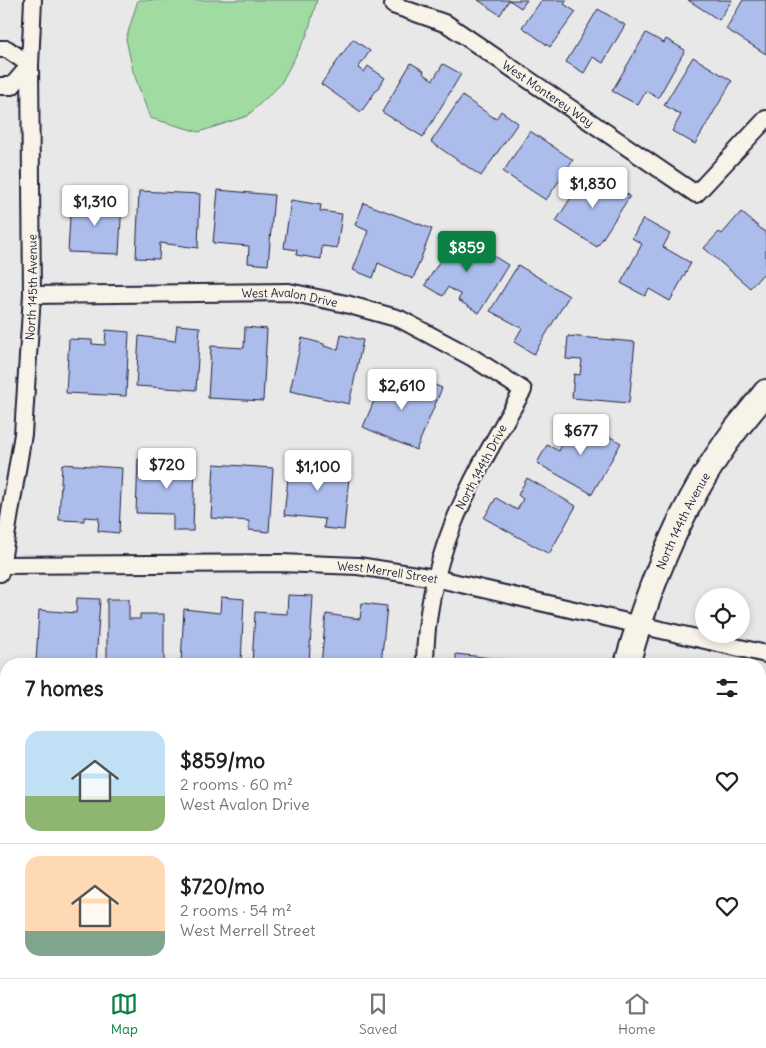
<!DOCTYPE html>
<html lang="en">
<head>
<meta charset="utf-8">
<style>
	body { margin:0; font-family:Delius,sans-serif; background:#f2f2f2; color:#222; height:100vh; display:flex; flex-direction:column; font-size:19px; white-space:nowrap }
	* { box-sizing:border-box; margin:0 }
	p { font-size:16px; color:#767676 }
	.icon { flex:none; width:28px; height:28px; fill:none; stroke:currentColor; stroke-width:2; stroke-linecap:round; stroke-linejoin:round }
	.map { position:relative; flex:1; overflow:hidden }
	.drawer { position:absolute; left:0px; top:658px; width:766px; height:321px; display:flex; flex-direction:column; background:#fff; border-radius:20px 20px 0 0; box-shadow:0 2px 8px #0003 }
	.drawer>* { flex:none }
	.fabs { position:absolute; left:695px; top:588px; display:grid; gap:10px }
	.fabs a { display:grid; place-items:center; width:55px; height:55px; border-radius:50%; background:#fff; box-shadow:0 2px 8px #0003; font-size:25px }
	.price { position:absolute; translate:-50% -42px; padding:0 11px; border-radius:5px; background:#fff; color:#222; font-size:16px; line-height:32px; filter:drop-shadow(0 1px 2px #0008) }
	.price::after { content:''; position:absolute; left:50%; top:30px; width:15px; height:11px; margin-left:-8px; background:inherit; clip-path:polygon(0 0,100% 0,50% 100%) }
	.price.selected { background:#0b8043; color:#fff }
	ul { padding:0; list-style:none }
	li { display:flex; align-items:center; gap:15px; height:125px; padding:0 25px }
	li+li { border-top:1px solid #e0e0e0 }
	li span { display:grid; place-items:center; flex:none; width:140px; height:100px; border-radius:15px; color:#555 }
	li>.icon { margin-inline-start:auto }
	span .icon { width:60px; height:60px; fill:#fffc; stroke-width:1 }
	li b { font-size:21px }
	h2 { display:flex; justify-content:space-between; align-items:center; height:60px; padding:0 25px; font-size:21px }
	.dock { display:flex; justify-content:space-around; align-items:center; height:70px; border-top:1px solid #e0e0e0; background:#fff; font-size:14px; color:#767676 }
	.dock a { display:grid; justify-items:center; gap:2px }
	.dock .selected { color:#0b8043 }
	.map>svg:first-child { display:block }
	.green { fill:#a0dca2; stroke:#617f6e }
	.building { fill:#acbceb; stroke:#22223b }
	.lines { fill:none; stroke-linecap:round; stroke-linejoin:round }
	.minor-casing { stroke:#22223b; stroke-width:20 }
	.secondary-casing { stroke:#22223b; stroke-width:28 }
	.path { stroke:#22223b; stroke-width:3; stroke-dasharray:1 4; stroke-linecap:butt }
	.minor { stroke:#f7f3e8; stroke-width:16 }
	.secondary { stroke:#f7f3e8; stroke-width:24 }
	.labels { text-anchor:middle; dominant-baseline:central; stroke-width:4; stroke-linejoin:round; paint-order:stroke }
	.street-label { font-size:12px; fill:#22223b; stroke:#f7f3e8 }
</style>
</head>
<body>
<div class="map">
<svg width="766" height="978" viewBox="0 0 766 978">
	<rect width="100%" height="100%" fill="#e8e8e9"/>
	<filter id="ink" filterUnits="userSpaceOnUse"><feTurbulence type="fractalNoise" baseFrequency=".02" numOctaves="2"/><feDisplacementMap in="SourceGraphic" scale="10" xChannelSelector="R" yChannelSelector="G"/><feConvolveMatrix kernelMatrix="1 2 1 2 8 2 1 2 1" color-interpolation-filters="sRGB"/></filter>
	<g filter="url(#ink)">
		<path class="green" d="M 138,0 L 317,0 L 307,35 L 280,85 L 247,116 L 199,132 L 150,118 L 133,71 L 126,39 Z"/>
		<path class="building" d="M 478,0 L 527,0 L 521,8 L 509,0 L 500,15 Z
			M 542,0 L 567,0 L 564,4 L 576,12 L 550,47 L 522,27 Z
			M 688,0 L 732,0 L 719,20 Z
			M 743,0 L 766,0 L 766,54 L 726,29 Z
			M 598,9 L 625,25 L 603,63 L 593,57 L 584,73 L 566,62 Z
			M 646,33 L 664,43 L 666,39 L 685,50 L 658,98 L 646,91 L 638,105 L 612,91 Z
			M 353,39 L 370,51 L 358,68 L 364,72 L 368,66 L 385,78 L 361,112 L 321,84 Z
			M 693,57 L 732,81 L 695,144 L 672,131 L 681,115 L 664,105 Z
			M 411,63 L 424,71 L 423,73 L 433,80 L 443,64 L 461,74 L 423,137 L 382,112 Z
			M 462,96 L 496,119 L 501,111 L 518,123 L 481,176 L 431,142 Z
			M 530,131 L 573,160 L 546,200 L 503,172 Z
			M 588,171 L 630,196 L 597,247 L 556,221 Z
			M 218,190 L 274,195 L 268,265 L 248,263 L 249,246 L 213,243 Z
			M 139,191 L 200,194 L 198,248 L 160,243 L 159,259 L 136,258 Z
			M 71,199 L 122,202 L 119,254 L 68,252 Z
			M 291,200 L 321,205 L 320,211 L 342,214 L 337,248 L 322,246 L 321,259 L 296,255 L 297,250 L 284,248 Z
			M 364,203 L 432,229 L 413,279 L 378,263 L 373,278 L 353,270 L 368,231 L 355,225 Z
			M 741,212 L 766,233 L 766,271 L 750,288 L 704,248 L 719,232 L 722,234 Z
			M 643,219 L 670,234 L 663,247 L 691,263 L 670,301 L 649,289 L 645,296 L 621,283 L 642,244 L 632,238 Z
			M 457,233 L 508,265 L 479,313 L 458,300 L 461,295 L 448,287 L 443,296 L 425,285 Z
			M 518,265 L 569,296 L 534,354 L 514,342 L 522,328 L 490,311 Z
			M 177,325 L 200,327 L 196,390 L 136,386 L 139,336 L 175,341 Z
			M 245,327 L 267,329 L 263,401 L 208,398 L 211,346 L 244,348 Z
			M 106,330 L 129,332 L 126,396 L 66,393 L 69,339 L 92,340 L 92,344 L 105,345 Z
			M 341,335 L 363,340 L 349,404 L 290,391 L 302,338 L 324,344 L 324,346 L 338,350 Z
			M 568,336 L 635,342 L 629,403 L 572,398 L 574,374 L 580,375 L 582,360 L 566,359 Z
			M 385,375 L 404,383 L 402,387 L 415,393 L 421,379 L 442,388 L 416,450 L 363,427 Z
			M 574,417 L 621,443 L 592,494 L 537,463 L 547,445 L 559,451 Z
			M 138,459 L 195,461 L 193,531 L 173,531 L 173,514 L 136,513 Z
			M 290,460 L 350,466 L 344,530 L 324,528 L 325,519 L 284,515 Z
			M 62,464 L 122,468 L 119,533 L 98,531 L 99,518 L 84,517 L 84,521 L 59,520 Z
			M 214,464 L 273,468 L 269,532 L 249,530 L 249,521 L 211,518 Z
			M 527,478 L 576,506 L 549,554 L 484,518 L 496,498 L 517,510 L 523,499 L 518,495 Z
			M 288,595 L 313,596 L 309,664 L 252,664 L 255,612 L 287,614 Z
			M 221,597 L 244,599 L 241,664 L 181,662 L 184,609 L 220,613 Z
			M 77,598 L 100,599 L 96,664 L 36,663 L 39,610 L 76,613 Z
			M 107,599 L 129,599 L 129,619 L 140,619 L 140,614 L 164,614 L 164,664 L 107,664 Z
			M 362,603 L 387,606 L 381,664 L 321,664 L 326,614 L 360,619 Z
			M 456,654 L 528,662 L 528,664 L 456,664 Z
			M 766,775 L 766,810 L 762,811 L 760,776 Z
			M 766,829 L 766,849 L 761,830 Z
			M 0,888 L 6,891 L 6,889 L 6,944 L 4,949 L 0,947 Z"/>
		<g class="lines">
			<defs>
				<g id="minor">
					<path id="s1" d="M 393,5 L 447,24 L 696,194 L 766,119"/>
					<path d="M 0,49 L 7,49 L 30,65 L 12,86 L 0,86"/>
					<path id="s2" d="M 32,295 L 289,292 L 346,304 L 400,319 L 473,358 L 523,390 C 471,481 426,554 425,664"/>
					<path id="s3" d="M 0,565 L 280,563 L 358,566 L 435,578 L 766,654"/>
					<path id="s4" d="M 0,573 L 23,434 L 32,295 L 30,65 L 33,0"/>
					<path d="M 0,830 L 6,830"/>
				</g>
				<g id="secondary">
					<path id="s5" d="M 627,664 C 649,586 681,506 728,440 C 740,423 754,408 766,392"/>
					<path d="M 609,978 L 609,972"/>
				</g>
			</defs>
			<use href="#minor" class="minor-casing"/>
			<use href="#secondary" class="secondary-casing"/>
			<path class="path" d="M 760,949 L 766,952
				M 0,978 L 29,978
				M 477,978 L 483,972"/>
			<use href="#minor" class="minor"/>
			<use href="#secondary" class="secondary"/>
		</g>
	</g>
	<g class="labels">
		<g class="street-label">
			<text stroke="none"><textPath href="#s1" startOffset="180">West Monterey Way</textPath></text>
			<text stroke="none"><textPath href="#s4" startOffset="288">North 145th Avenue</textPath></text>
			<text stroke="none"><textPath href="#s2" startOffset="258">West Avalon Drive</textPath></text>
			<text transform="translate(481 467) rotate(-62)">North 144th Drive</text>
			<text stroke="none"><textPath href="#s5" startOffset="154">North 144th Avenue</textPath></text>
			<text stroke="none"><textPath href="#s3" startOffset="388">West Merrell Street</textPath></text>
		</g>
	</g>
</svg>
<div class="fabs">
<a><svg class="icon" aria-label="locate" viewBox="0 0 24 24"><circle cx="12" cy="12" r="6"/><path d="M12 2v4M12 18v4M2 12h4M18 12h4"/></svg></a>
</div>
<b class="price" style="left:593px;top:209px">$1,830</b>
<b class="price" style="left:95px;top:227px">$1,310</b>
<b class="price selected" style="left:467px;top:273px">$859</b>
<b class="price" style="left:402px;top:411px">$2,610</b>
<b class="price" style="left:581px;top:456px">$677</b>
<b class="price" style="left:167px;top:490px">$720</b>
<b class="price" style="left:318px;top:492px">$1,100</b>
<section class="drawer">
<h2>7 homes<svg class="icon" aria-label="filters" viewBox="0 0 24 24"><path d="M4 7h16M4 17h16"/><circle cx="9" cy="7" r="2"/><circle cx="15" cy="17" r="2"/></svg></h2>
<ul>
<li><span style="background:linear-gradient(#bfe0f5 65%,#8fb573 0)"><svg class="icon" aria-label="home" viewBox="0 0 24 24"><path d="M3 11l9-7 9 7M6 9v11h12V9"/></svg></span><div><b>$859/mo</b><p>2 rooms · 60 m²</p><p>West Avalon Drive</p></div><svg class="icon" aria-label="heart" viewBox="0 0 24 24"><path d="M12 20l-8-8c-3-5 5-10 8-4 3-6 11-1 8 4z"/></svg></li>
<li><span style="background:linear-gradient(#ffd9b3 75%,#7fa58c 0)"><svg class="icon" aria-label="home" viewBox="0 0 24 24"><path d="M3 11l9-7 9 7M6 9v11h12V9"/></svg></span><div><b>$720/mo</b><p>2 rooms · 54 m²</p><p>West Merrell Street</p></div><svg class="icon" aria-label="heart" viewBox="0 0 24 24"><path d="M12 20l-8-8c-3-5 5-10 8-4 3-6 11-1 8 4z"/></svg></li>
</ul>
</section>
</div>
<nav class="dock">
<a class="selected"><svg class="icon" aria-label="map" viewBox="0 0 24 24"><path d="M3 6l6-2 6 2 6-2v14l-6 2-6-2-6 2zM9 4v14M15 6v14"/></svg>Map</a>
<a><svg class="icon" aria-label="saved" viewBox="0 0 24 24"><path d="M7 4h10v16l-5-4-5 4z"/></svg>Saved</a>
<a><svg class="icon" aria-label="home" viewBox="0 0 24 24"><path d="M3 11l9-7 9 7M6 9v11h12V9"/></svg>Home</a>
</nav>
</body>
</html>
